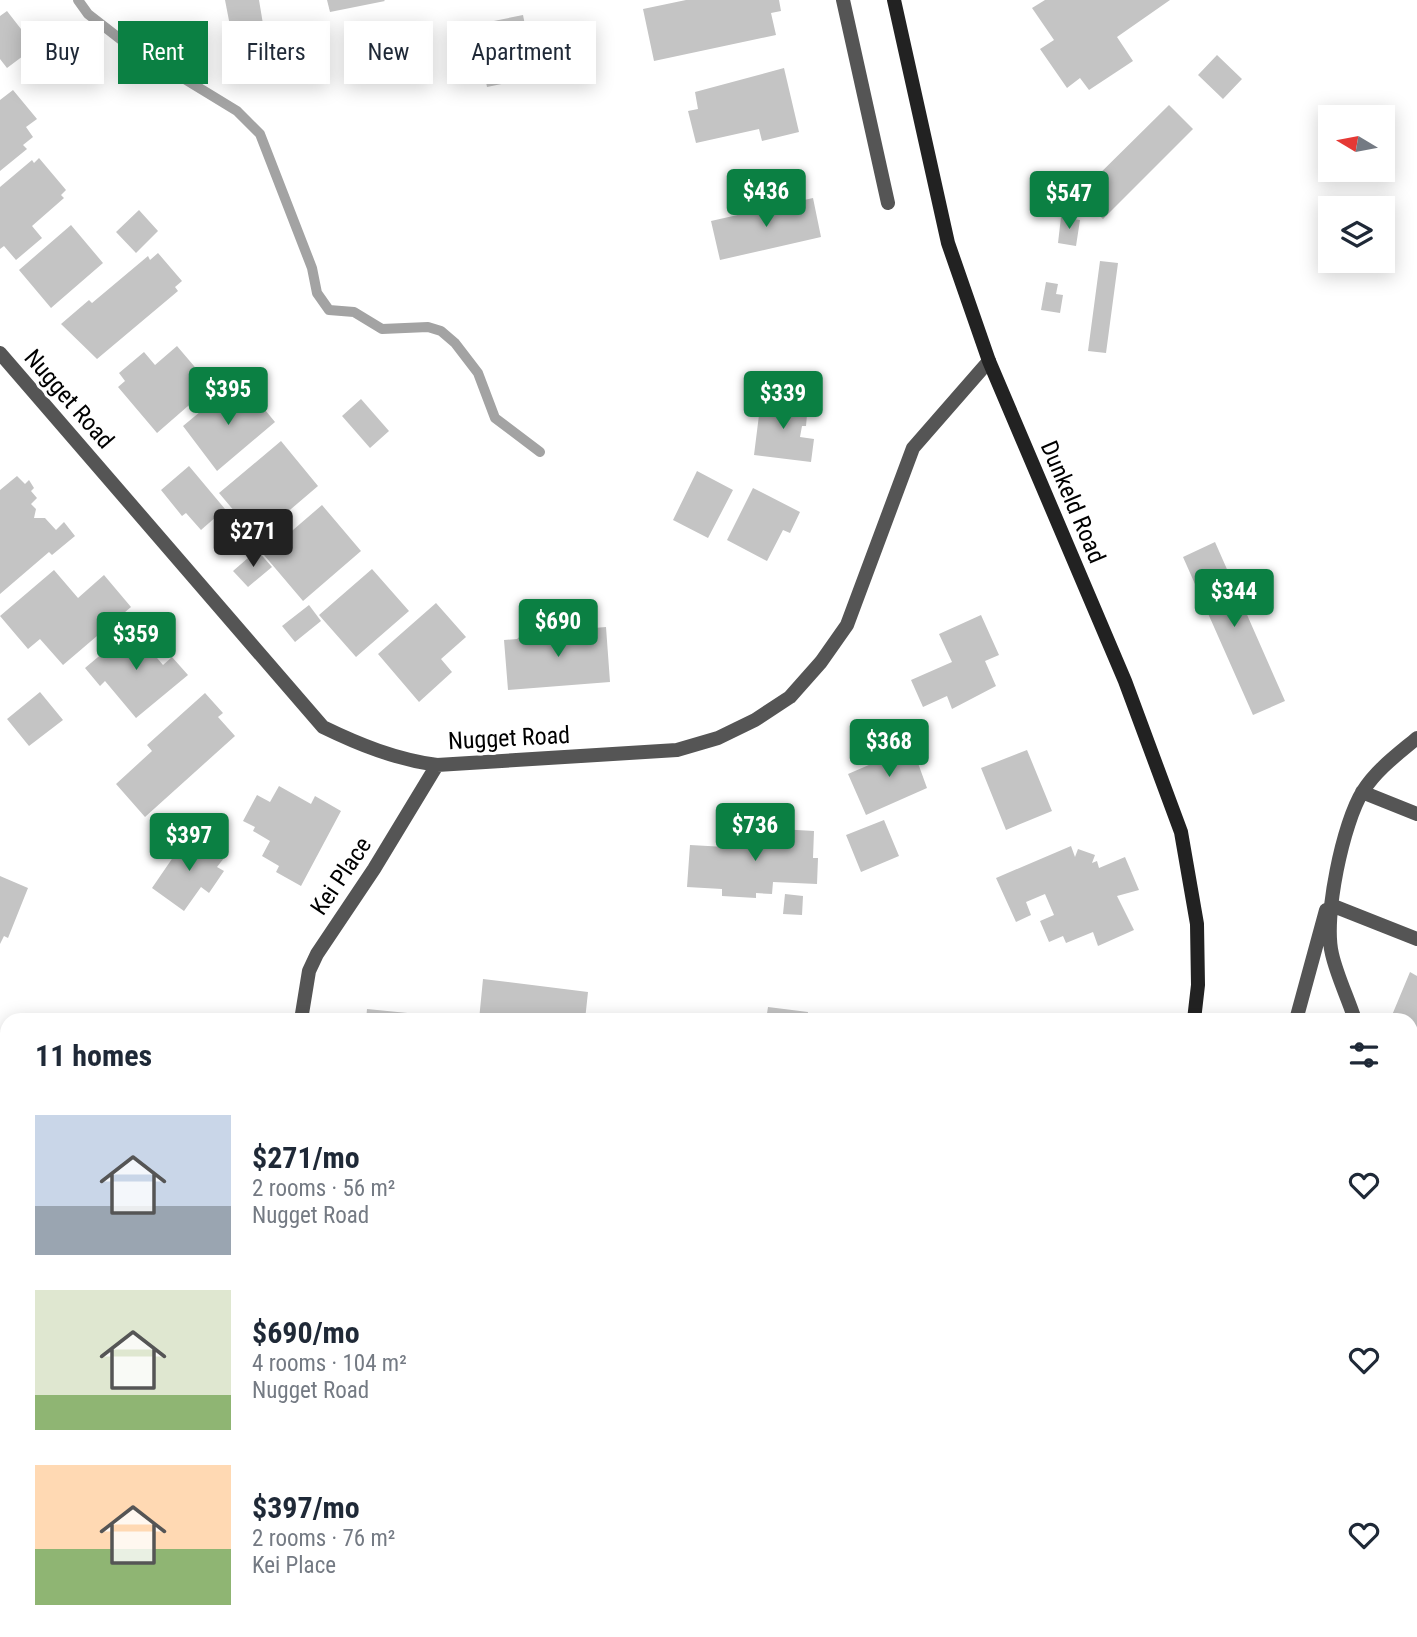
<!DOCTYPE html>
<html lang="en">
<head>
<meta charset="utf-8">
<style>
	body { margin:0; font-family:"Roboto Condensed",sans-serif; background:#f6f6f7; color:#1f2937; height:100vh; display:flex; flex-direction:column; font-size:26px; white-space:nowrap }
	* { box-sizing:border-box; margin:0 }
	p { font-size:23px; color:#747a83 }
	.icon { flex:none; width:38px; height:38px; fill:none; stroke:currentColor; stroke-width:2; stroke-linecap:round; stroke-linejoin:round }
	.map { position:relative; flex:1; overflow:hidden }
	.details { position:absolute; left:0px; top:1013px; width:1418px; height:625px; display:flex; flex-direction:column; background:#fff; border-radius:21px 21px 0 0; box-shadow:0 4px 18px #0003 }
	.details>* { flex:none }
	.top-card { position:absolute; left:21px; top:21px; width:700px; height:63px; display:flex; gap:14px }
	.needle { width:46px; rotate:280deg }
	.fabs { position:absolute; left:1318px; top:105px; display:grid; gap:14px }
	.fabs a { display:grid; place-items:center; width:77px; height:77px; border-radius:0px; background:#fff; box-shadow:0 4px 18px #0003; font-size:35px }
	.price { position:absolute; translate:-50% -60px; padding:0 16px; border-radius:7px; background:#0b8043; color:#fff; font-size:23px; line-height:46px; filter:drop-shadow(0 2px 4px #0008) }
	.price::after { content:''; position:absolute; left:50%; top:42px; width:21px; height:16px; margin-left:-10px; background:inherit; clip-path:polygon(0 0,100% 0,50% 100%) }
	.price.current { background:#222; color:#fff }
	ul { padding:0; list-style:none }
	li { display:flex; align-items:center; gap:21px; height:175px; padding:0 35px }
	li span { display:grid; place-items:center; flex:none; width:196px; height:140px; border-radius:0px; color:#555 }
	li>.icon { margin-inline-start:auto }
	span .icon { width:84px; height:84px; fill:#fffc; stroke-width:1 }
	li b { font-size:30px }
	h2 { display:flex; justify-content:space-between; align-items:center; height:84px; padding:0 35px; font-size:30px }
	.pill { padding:0 24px; border-radius:0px; background:#fff; box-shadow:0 4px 18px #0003; font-size:24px; line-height:63px }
	.pill.current { background:#0b8043; color:#fff }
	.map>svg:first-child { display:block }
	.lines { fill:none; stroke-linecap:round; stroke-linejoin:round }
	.stream { stroke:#a3a3a3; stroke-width:10 }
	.building { fill:#c4c4c4 }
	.lane { stroke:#555; stroke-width:14 }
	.street { stroke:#555; stroke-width:14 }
	.secondary { stroke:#222; stroke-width:14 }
	.labels { text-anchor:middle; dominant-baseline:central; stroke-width:6; stroke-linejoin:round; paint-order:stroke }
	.street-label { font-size:24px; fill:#000; stroke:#fff }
</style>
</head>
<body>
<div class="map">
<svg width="1417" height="1637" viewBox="0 0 1417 1637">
	<rect width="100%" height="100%" fill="#fff"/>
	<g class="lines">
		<path class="stream" d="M 78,0 L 88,14 L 124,42 L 237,111 L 260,134 L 312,268 L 317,293 L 329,310 L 354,312 L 382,329 L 428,327 L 441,331 L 455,343 L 478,373 L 495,418 L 540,452
			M 301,1637 L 306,1631"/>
	</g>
	<path class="building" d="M 225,0 L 259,0 L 263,24 L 231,31 Z
		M 327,0 L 384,0 L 385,1 L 330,12 Z
		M 686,0 L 779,0 L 781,11 L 771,13 L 776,35 L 654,61 L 643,9 Z
		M 1045,0 L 1170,0 L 1117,37 L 1133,61 L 1089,90 L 1080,78 L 1067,88 L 1040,49 L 1054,40 L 1032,8 Z
		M 7,11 L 35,47 L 7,68 L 0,59 L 0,16 Z
		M 523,15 L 528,40 L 552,35 L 558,64 L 534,69 L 536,77 L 487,87 L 474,25 Z
		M 1217,55 L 1242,79 L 1223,99 L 1198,75 Z
		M 784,68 L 799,132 L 762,141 L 759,129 L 696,143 L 688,111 L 698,109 L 695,92 Z
		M 13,90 L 37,119 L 26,127 L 33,137 L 23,145 L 27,149 L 0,171 L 0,100 Z
		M 1169,105 L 1193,129 L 1103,219 L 1078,195 Z
		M 39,158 L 66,190 L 61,195 L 64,198 L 32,226 L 42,238 L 16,260 L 4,246 L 0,249 L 0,187 L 32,160 L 34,163 Z
		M 813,198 L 821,237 L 720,260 L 711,221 Z
		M 139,210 L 158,231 L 136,253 L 116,232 Z
		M 1061,217 L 1080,220 L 1076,246 L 1058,243 Z
		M 71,225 L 103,263 L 51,308 L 19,270 Z
		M 158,253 L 182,281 L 175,287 L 178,291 L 97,359 L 61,324 L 89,300 L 92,303 L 148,256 L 150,260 Z
		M 1100,261 L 1118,263 L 1106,353 L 1088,351 Z
		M 1046,282 L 1058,284 L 1056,294 L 1063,295 L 1060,313 L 1041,310 Z
		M 177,346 L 211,386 L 157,433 L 118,387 L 125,381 L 119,373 L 144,352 L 155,365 Z
		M 247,388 L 275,422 L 217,471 L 183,426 L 218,397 L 225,406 Z
		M 361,399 L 389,431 L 370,448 L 342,416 Z
		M 761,399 L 808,404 L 806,426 L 802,426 L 800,437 L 814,439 L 811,462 L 754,455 Z
		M 281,441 L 318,486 L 257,538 L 219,493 Z
		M 189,466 L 225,509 L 201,530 L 186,513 L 182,516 L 161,490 Z
		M 697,471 L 733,490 L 708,538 L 673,520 Z
		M 17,476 L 25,484 L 29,480 L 34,488 L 31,491 L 37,498 L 31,504 L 36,509 L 34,518 L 45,518 L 56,530 L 64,522 L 75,536 L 52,555 L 49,552 L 0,594 L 0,490 Z
		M 753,488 L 800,512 L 790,533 L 783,530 L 767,561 L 727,540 Z
		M 322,505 L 361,551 L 303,601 L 264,555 Z
		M 1215,542 L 1285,701 L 1253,715 L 1183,557 Z
		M 257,550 L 272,567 L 248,587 L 233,571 Z
		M 372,569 L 409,611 L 356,657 L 319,615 Z
		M 54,570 L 78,598 L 104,575 L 131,607 L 63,665 L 40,639 L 28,649 L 0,616 Z
		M 436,603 L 466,637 L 441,659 L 452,672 L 419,702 L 378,654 Z
		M 309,605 L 321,621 L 295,642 L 282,626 Z
		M 981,615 L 999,655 L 985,661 L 996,686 L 952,709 L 947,696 L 923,707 L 911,680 L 952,662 L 939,634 Z
		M 136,625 L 150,641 L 146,645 L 163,665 L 172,657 L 188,675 L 136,718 L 105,681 L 100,686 L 85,668 Z
		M 606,627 L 610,682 L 508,690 L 504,640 L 517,639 L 523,634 Z
		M 40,692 L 63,720 L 29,746 L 7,719 Z
		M 205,693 L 223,713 L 218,717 L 235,736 L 145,817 L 116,784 L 152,751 L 147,745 Z
		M 910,741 L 927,788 L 866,815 L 848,774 L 885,758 L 883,753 Z
		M 1027,750 L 1052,811 L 1006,830 L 981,768 Z
		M 279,786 L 311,804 L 315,796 L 341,811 L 301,886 L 276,872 L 279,866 L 262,856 L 270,841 L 253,831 L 255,827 L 243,821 L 257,795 L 270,802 Z
		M 884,820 L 899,856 L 861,872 L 846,835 Z
		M 745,827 L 814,831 L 813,858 L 818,858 L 817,884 L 773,882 L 772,894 L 756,893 L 756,898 L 722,896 L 722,889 L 687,887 L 690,845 L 744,848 Z
		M 189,834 L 224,858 L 217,867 L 224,871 L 209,893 L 201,887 L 184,911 L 152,888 Z
		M 1071,846 L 1075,857 L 1078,849 L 1095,855 L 1092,863 L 1097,861 L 1099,868 L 1125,857 L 1139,890 L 1117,896 L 1134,930 L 1098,946 L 1093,932 L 1066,943 L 1063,936 L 1049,942 L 1040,921 L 1054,915 L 1045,894 L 1026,902 L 1031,915 L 1016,922 L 996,878 Z
		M 0,876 L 28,888 L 8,938 L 4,936 L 0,944 Z
		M 785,894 L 803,896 L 802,915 L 783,914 Z
		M 1410,972 L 1417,976 L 1417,1054 L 1410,1052 L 1410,1020 L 1390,1020 Z
		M 483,979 L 588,992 L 585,1020 L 479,1020 Z
		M 768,1007 L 808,1012 L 807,1020 L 766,1020 Z
		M 367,1009 L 438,1016 L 438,1020 L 366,1020 Z
		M 1410,1460 L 1417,1463 L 1417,1497 L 1410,1494 Z
		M 855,1631 L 945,1631 L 943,1637 L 854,1637 Z"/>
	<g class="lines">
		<path class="lane" d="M 843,0 L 888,203
			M 1362,792 L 1417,814
			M 1331,905 L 1417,939
			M 1296,1020 L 1326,910
			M 1355,1020 C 1348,998 1337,976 1332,954 C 1323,918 1343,822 1363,791 C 1377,769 1398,754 1417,738
			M 1410,1161 L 1417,1177
			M 1410,1328 L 1417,1331
			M 1410,1574 L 1417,1576
			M 1390,1631 L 1404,1637
			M 1256,1637 L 1259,1631"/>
		<path class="street" d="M 0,353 L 323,727 C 360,745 395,759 437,765 L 677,750 L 718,738 L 755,720 L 790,697 L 821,662 L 847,625 L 913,448 L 989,361
			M 301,1020 L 309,971 L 317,954 L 374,869 L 437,765"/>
		<path class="secondary" d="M 894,0 L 948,243 L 989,361 L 1125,681 L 1181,832 L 1197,924 L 1198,985 L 1194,1020
			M 1078,1637 L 1079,1631"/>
	</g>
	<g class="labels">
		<g class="street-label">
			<text transform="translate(69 399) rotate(49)">Nugget Road</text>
			<text transform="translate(1073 502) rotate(67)">Dunkeld Road</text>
			<text transform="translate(509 738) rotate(-3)">Nugget Road</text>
			<text transform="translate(341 876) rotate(-56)">Kei Place</text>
		</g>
	</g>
</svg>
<div class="fabs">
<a><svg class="needle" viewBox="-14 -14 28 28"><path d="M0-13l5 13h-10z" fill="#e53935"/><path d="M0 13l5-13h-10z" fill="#747a83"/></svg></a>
<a><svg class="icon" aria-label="layers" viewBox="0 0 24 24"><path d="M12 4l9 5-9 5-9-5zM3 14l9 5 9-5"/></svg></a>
</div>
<b class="price" style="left:766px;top:229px">$436</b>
<b class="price" style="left:1069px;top:231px">$547</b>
<b class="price" style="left:228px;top:427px">$395</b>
<b class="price" style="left:783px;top:431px">$339</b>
<b class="price current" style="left:253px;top:569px">$271</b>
<b class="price" style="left:1234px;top:629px">$344</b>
<b class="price" style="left:558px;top:659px">$690</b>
<b class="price" style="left:136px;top:672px">$359</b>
<b class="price" style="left:889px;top:779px">$368</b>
<b class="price" style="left:755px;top:863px">$736</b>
<b class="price" style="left:189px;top:873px">$397</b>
<div class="top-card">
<a class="pill">Buy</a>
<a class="pill current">Rent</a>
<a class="pill">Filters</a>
<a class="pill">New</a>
<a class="pill">Apartment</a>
</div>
<section class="details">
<h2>11 homes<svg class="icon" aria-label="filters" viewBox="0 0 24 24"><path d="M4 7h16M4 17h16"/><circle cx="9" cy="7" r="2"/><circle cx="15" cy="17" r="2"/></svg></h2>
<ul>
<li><span style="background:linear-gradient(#c9d6e8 65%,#9aa5b1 0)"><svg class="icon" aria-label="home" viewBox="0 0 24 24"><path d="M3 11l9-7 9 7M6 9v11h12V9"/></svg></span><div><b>$271/mo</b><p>2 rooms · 56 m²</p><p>Nugget Road</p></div><svg class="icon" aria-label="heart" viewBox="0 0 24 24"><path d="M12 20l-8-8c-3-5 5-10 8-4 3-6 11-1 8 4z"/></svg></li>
<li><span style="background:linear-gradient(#dfe7d0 75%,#8fb573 0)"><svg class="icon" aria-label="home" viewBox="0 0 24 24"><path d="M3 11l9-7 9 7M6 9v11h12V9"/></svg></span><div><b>$690/mo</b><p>4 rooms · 104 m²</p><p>Nugget Road</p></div><svg class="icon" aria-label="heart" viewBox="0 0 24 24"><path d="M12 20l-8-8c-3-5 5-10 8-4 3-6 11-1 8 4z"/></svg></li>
<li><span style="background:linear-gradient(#ffd9b3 60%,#8fb573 0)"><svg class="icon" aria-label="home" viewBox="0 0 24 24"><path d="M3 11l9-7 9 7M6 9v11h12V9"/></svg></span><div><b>$397/mo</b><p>2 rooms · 76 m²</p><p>Kei Place</p></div><svg class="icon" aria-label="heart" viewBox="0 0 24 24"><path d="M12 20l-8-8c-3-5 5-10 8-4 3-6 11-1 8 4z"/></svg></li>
</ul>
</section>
</div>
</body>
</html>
